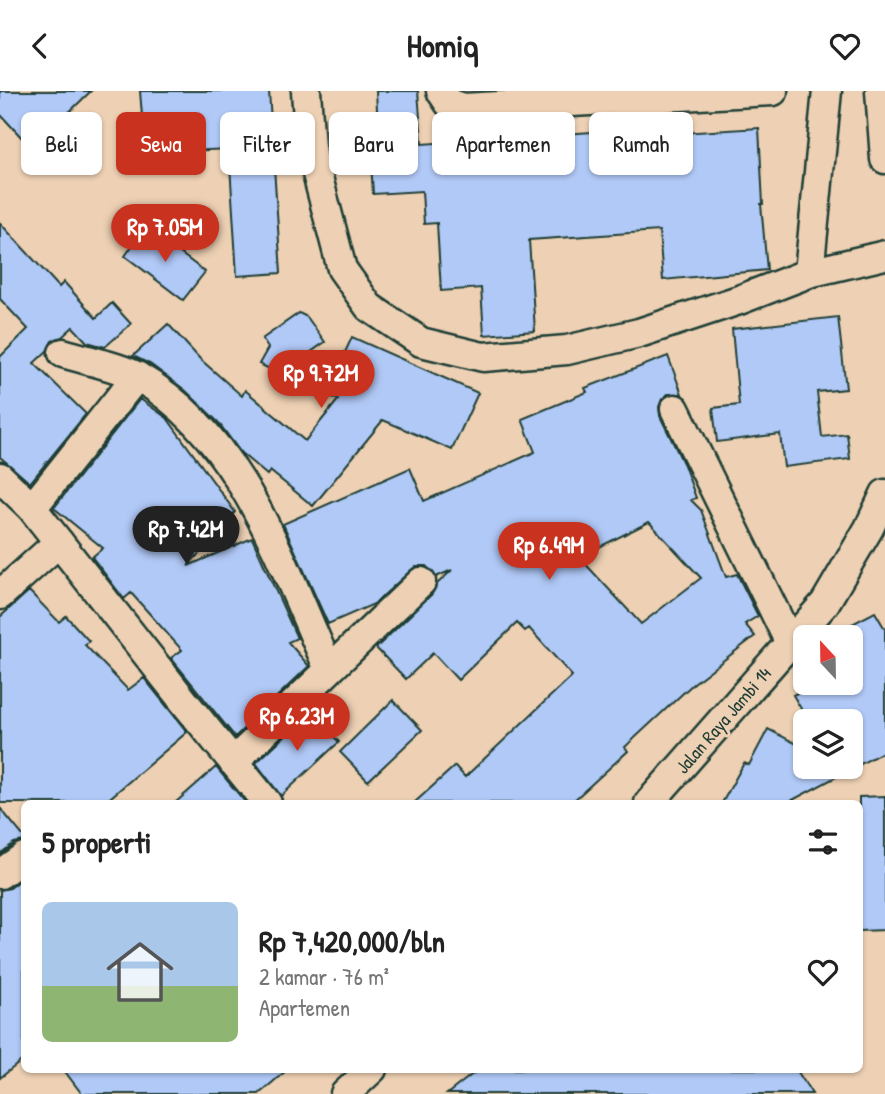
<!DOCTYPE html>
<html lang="id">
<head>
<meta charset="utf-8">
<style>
	body { margin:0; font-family:"Patrick Hand",sans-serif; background:#f2f2f2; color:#222; height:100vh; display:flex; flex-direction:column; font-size:26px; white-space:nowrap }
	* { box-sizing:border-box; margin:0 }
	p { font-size:23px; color:#767676 }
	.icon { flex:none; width:38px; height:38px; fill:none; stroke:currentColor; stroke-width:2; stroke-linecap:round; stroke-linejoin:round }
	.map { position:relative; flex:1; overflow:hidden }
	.drawer { position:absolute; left:21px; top:709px; width:842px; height:273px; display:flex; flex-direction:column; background:#fff; border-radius:10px; box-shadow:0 2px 5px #0004 }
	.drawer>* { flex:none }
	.banner { position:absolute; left:21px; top:21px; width:844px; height:63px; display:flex; gap:14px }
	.needle { width:46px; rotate:338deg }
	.fabs { position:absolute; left:793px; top:534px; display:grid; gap:14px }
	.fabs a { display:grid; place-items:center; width:70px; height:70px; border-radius:10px; background:#fff; box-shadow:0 2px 5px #0004; font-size:35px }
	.price { position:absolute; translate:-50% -60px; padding:0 16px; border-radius:24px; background:#c8321e; color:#fff; font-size:23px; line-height:46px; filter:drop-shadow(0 2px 4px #0008) }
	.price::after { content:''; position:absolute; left:50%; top:42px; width:21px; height:16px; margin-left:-10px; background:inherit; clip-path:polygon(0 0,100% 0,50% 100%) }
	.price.current { background:#222; color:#fff }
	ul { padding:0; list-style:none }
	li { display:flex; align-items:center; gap:21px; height:175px; padding:0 21px }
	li+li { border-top:2px solid #e0e0e0 }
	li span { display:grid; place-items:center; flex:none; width:196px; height:140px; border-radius:10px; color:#555 }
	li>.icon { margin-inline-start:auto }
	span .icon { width:84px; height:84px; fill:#fffc; stroke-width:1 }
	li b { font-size:30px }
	h2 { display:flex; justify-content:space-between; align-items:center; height:84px; padding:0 21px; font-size:30px }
	.tag { padding:0 24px; border-radius:10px; background:#fff; box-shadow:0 2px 5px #0004; font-size:24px; line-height:63px }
	.tag.current { background:#c8321e; color:#fff }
	header { display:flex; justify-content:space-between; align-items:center; height:91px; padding:0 21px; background:#fff; font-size:32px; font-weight:700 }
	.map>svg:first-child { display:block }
	.building { fill:#b1c9f7; stroke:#1f3d34; stroke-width:2; fill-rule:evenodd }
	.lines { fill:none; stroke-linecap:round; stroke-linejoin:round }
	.minor-casing { stroke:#1f3d34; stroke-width:33 }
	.minor { stroke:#eed1b4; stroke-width:28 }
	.labels { text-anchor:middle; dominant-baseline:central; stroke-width:6; stroke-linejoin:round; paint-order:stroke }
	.street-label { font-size:19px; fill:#1f3d34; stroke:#eed1b4 }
</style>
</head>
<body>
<header><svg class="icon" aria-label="back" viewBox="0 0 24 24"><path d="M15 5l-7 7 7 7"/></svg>Homiq<svg class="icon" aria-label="heart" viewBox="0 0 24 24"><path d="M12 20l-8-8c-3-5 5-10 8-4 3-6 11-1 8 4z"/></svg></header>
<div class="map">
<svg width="885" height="1003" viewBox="0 0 885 1003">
	<rect width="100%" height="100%" fill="#eed1b4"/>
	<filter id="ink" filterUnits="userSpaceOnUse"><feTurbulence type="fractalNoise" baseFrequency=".0143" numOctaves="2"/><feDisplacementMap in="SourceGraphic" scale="14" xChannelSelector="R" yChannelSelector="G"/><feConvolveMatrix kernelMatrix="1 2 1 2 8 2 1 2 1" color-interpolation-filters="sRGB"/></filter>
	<g filter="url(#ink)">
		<path class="building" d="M 0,0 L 91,0 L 58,32 L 50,23 L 23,48 L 0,23 Z
			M 140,0 L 269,0 L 281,182 L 237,185 L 229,58 L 166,61 L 165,36 L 143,37 Z
			M 376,0 L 418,0 L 422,53 L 634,38 L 634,43 L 666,41 L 666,43 L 759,37 L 763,113 L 761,113 L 767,179 L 663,189 L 659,140 L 529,149 L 535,240 L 484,244 L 481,197 L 441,200 L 437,132 L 424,133 L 422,100 L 373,103 L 370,56 L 379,56 Z
			M 0,132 L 59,196 L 64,191 L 96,227 L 112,212 L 131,233 L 105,256 L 87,251 L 73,236 L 62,246 L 52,250 L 47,260 L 34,272 L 86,323 L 30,392 L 0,366 L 0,266 L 28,238 L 0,208 Z
			M 146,136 L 205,181 L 183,209 L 125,165 Z
			M 299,222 L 307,226 L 325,251 L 290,276 L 285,285 L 259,273 L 268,257 L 262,248 Z
			M 838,226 L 846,298 L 817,301 L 822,346 L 847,343 L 850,368 L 784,376 L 780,343 L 717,351 L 713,317 L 739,314 L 732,238 Z
			M 168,233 L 200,268 L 242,305 L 245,299 L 305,350 L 338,309 L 326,303 L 352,246 L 478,302 L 452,359 L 383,329 L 313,415 L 270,380 L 267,384 L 241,362 L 218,331 L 185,299 L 150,273 L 133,265 Z
			M 668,265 L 682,303 L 668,303 L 662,308 L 659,316 L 660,325 L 684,374 L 696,407 L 691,409 L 701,419 L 726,486 L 737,483 L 758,525 L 745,533 L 755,545 L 694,592 L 625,656 L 628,660 L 571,712 L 414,712 L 455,675 L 465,686 L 572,585 L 529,537 L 525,540 L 517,532 L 458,589 L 433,562 L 406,588 L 376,557 L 432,503 L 437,493 L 452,479 L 436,486 L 426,475 L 416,475 L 374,513 L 328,533 L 283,433 L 410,377 L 424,410 L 535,361 L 522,328 L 587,301 L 585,297 ZM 649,431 L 701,487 L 641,533 L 579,466 Z
			M 140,308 L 167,327 L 235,421 L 188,475 L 252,447 L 297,547 L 288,551 L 309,575 L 235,646 L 171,567 L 182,559 L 131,502 L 124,508 L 92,466 L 103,457 L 54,417 Z
			M 29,500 L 59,531 L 66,525 L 89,550 L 85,554 L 128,599 L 144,587 L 187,641 L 104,712 L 0,712 L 0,526 Z
			M 875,521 L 885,538 L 885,660 L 787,712 L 722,712 L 744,672 L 749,674 L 768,638 L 805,657 L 805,676 L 850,676 L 850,630 L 808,630 L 793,604 L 817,592 L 850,592 L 850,534 Z
			M 393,609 L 422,639 L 368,690 L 340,661 Z
			M 310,621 L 339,651 L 281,705 L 256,672 Z
			M 216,676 L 246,712 L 175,712 Z
			M 885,705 L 885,839 L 859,840 L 859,706 Z
			M 0,717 L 24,746 L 24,750 L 14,752 L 0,763 Z
			M 24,786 L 24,968 L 0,987 L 0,799 L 10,797 Z
			M 63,978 L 288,978 L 259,1003 L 82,1003 Z
			M 479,978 L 796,978 L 812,1003 L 447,1003 Z"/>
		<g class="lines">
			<defs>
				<path id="minor" d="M 306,0 L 310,56 L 342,178 L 369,216 L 421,251 L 483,266 L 567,259 L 639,242 L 739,209 L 809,182 L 885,164
					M 441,0 L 449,12 L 463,17 L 773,0
					M 880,0 L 885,68
					M 809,182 L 827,0
					M 63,262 C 85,269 121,276 140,287 C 242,346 283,476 329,578
					M 675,318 L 790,552
					M 0,386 L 32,417 L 186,613 L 267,712
					M 32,417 L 137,285
					M 0,504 L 59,451
					M 233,671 L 421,491
					M 649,712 L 825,512 L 869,437 L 885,403
					M 0,783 L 24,766
					M 345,1003 L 372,978"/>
			</defs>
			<use href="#minor" class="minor-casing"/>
			<use href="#minor" class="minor"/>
		</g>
	</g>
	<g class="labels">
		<g class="street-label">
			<text transform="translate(723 629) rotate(-49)">Jalan Raya Jambi 14</text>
		</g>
	</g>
</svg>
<div class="fabs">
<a><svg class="needle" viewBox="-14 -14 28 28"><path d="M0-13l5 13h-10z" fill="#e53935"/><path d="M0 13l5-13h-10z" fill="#767676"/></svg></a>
<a><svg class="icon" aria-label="layers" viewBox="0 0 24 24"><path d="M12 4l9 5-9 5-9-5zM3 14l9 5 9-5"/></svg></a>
</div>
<b class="price" style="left:165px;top:173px">Rp 7.05M</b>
<b class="price" style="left:321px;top:319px">Rp 9.72M</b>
<b class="price current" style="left:186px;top:475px">Rp 7.42M</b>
<b class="price" style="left:549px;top:491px">Rp 6.49M</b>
<b class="price" style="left:297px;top:662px">Rp 6.23M</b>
<div class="banner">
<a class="tag">Beli</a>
<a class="tag current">Sewa</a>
<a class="tag">Filter</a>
<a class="tag">Baru</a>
<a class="tag">Apartemen</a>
<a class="tag">Rumah</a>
</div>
<section class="drawer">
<h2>5 properti<svg class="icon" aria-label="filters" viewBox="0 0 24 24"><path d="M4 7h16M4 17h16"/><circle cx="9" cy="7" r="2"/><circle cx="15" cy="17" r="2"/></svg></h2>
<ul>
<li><span style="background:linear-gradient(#a9c7e8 60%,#8fb573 0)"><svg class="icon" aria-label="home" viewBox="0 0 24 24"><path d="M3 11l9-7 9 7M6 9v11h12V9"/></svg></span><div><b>Rp 7,420,000/bln</b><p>2 kamar · 76 m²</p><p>Apartemen</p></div><svg class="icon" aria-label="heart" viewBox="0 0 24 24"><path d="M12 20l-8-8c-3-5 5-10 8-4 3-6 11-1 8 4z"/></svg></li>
</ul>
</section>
</div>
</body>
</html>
